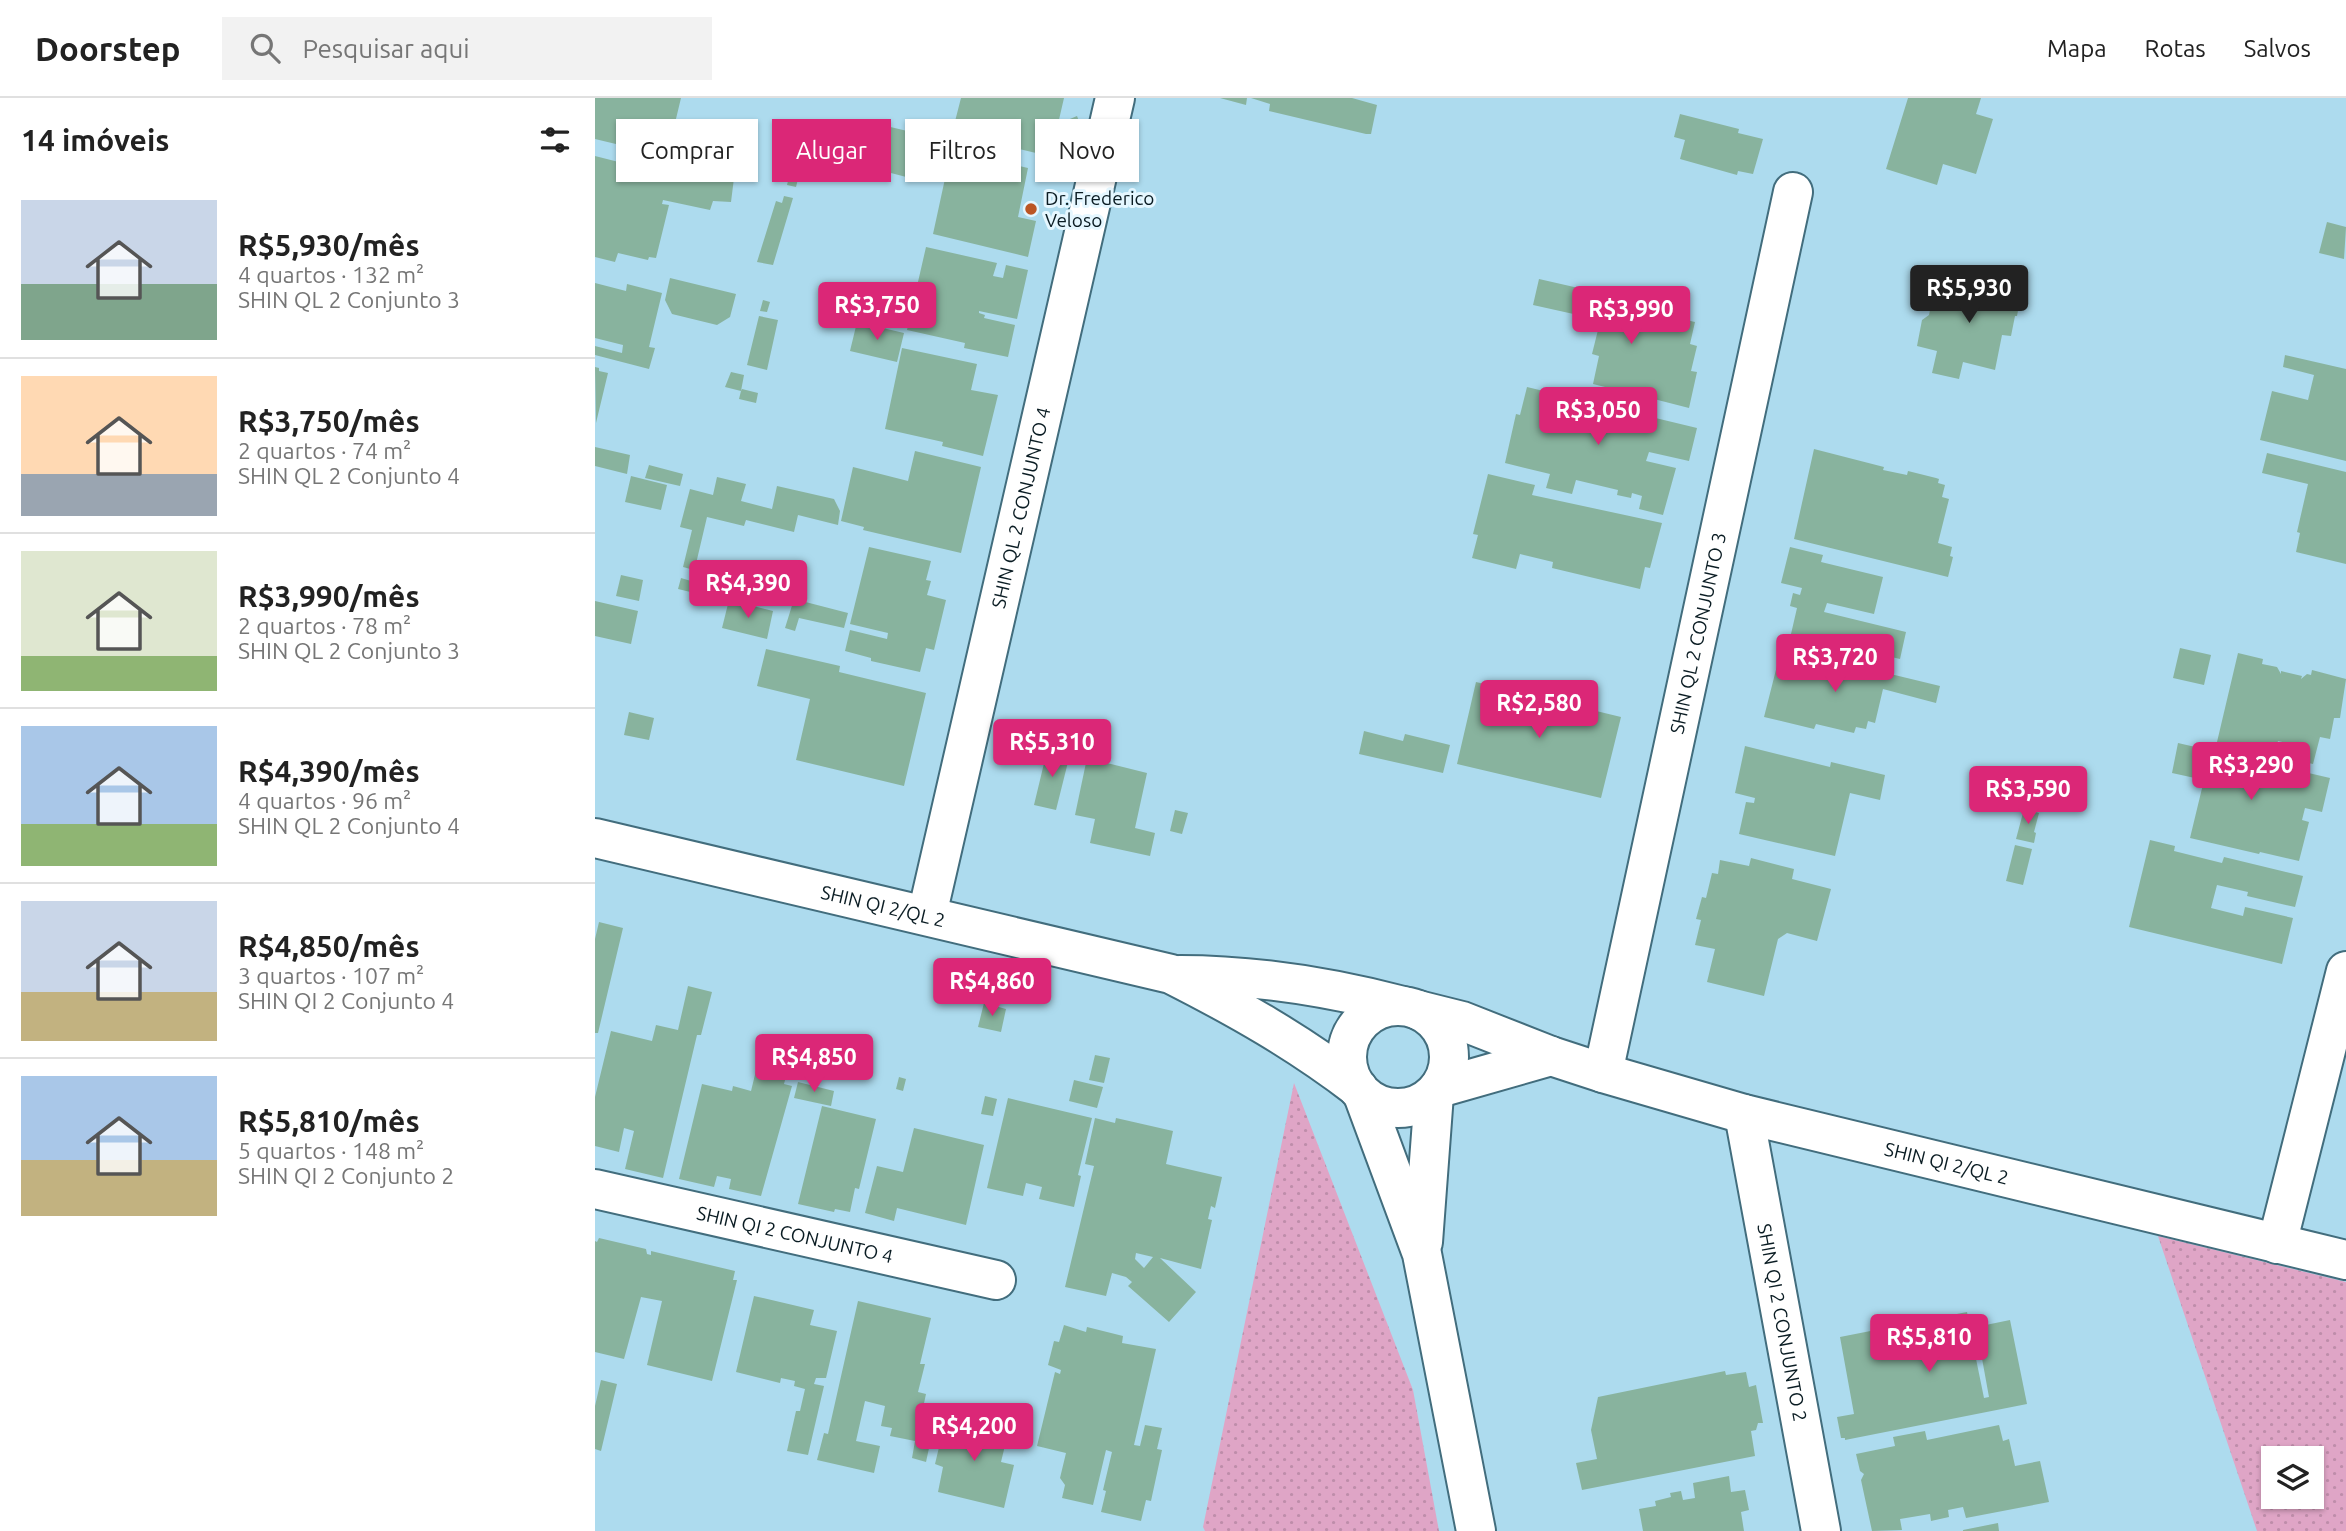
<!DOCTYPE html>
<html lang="pt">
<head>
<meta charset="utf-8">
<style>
	body { margin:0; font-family:Ubuntu,sans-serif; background:#f2f2f2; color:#222; height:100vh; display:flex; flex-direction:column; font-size:26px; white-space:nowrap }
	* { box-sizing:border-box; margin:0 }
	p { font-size:23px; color:#767676 }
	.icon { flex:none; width:38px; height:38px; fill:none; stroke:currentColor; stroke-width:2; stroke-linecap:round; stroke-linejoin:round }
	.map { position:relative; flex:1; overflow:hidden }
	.side { display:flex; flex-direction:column; background:#fff; width:595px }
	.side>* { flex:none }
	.banner { position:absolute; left:21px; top:21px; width:665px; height:63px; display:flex; gap:14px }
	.fabs { position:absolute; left:1666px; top:1348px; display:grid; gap:14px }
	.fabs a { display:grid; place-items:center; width:63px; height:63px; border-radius:0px; background:#fff; box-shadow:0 2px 5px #0004; font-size:35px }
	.price { position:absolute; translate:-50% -60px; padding:0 16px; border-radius:7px; background:#db2777; color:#fff; font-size:23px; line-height:46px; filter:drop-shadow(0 2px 4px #0008) }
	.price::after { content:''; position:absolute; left:50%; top:42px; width:21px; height:16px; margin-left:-10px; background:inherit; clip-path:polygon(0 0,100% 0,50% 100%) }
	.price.current { background:#222; color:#fff }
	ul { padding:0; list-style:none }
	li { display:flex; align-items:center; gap:21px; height:175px; padding:0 21px }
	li+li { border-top:2px solid #e0e0e0 }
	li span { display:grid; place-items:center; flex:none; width:196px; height:140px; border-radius:0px; color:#555 }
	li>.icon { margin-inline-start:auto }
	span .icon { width:84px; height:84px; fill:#fffc; stroke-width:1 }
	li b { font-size:30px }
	h2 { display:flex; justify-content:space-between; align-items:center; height:84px; padding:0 21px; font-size:30px }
	.tag { padding:0 24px; border-radius:0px; background:#fff; box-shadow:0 2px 5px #0004; font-size:24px; line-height:63px }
	.tag.current { background:#db2777; color:#fff }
	header { display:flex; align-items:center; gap:42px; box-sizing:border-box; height:98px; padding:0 35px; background:#fff; border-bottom:2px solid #e0e0e0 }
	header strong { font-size:33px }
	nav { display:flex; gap:38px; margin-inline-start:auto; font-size:24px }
	.search { width:490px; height:63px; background:#f2f2f2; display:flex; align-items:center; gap:18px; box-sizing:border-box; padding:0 24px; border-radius:0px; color:#767676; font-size:26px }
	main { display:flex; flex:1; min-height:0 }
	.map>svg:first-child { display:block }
	.grass { fill:url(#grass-dots); fill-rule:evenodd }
	.building { fill:#88b39e; fill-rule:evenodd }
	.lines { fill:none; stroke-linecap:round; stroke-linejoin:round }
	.minor-casing { stroke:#426d7d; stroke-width:42 }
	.tertiary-casing { stroke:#426d7d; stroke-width:42 }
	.minor { stroke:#fff; stroke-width:38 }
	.tertiary { stroke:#fff; stroke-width:38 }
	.poi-dot { fill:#bb5625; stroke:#e5f7ff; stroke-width:2.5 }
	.labels { text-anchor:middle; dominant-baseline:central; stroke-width:6; stroke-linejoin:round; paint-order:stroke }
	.poi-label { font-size:19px; fill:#0a1c23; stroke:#e5f7ff; text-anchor:start }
	.street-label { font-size:19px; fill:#0a1c23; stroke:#e5f7ff }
</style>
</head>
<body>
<header>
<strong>Doorstep</strong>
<div class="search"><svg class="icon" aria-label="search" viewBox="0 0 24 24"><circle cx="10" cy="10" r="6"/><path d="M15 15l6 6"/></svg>Pesquisar aqui</div>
<nav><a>Mapa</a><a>Rotas</a><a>Salvos</a></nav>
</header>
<main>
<section class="side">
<h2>14 imóveis<svg class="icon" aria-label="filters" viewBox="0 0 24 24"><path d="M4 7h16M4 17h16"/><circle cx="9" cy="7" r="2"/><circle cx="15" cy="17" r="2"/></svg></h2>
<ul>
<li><span style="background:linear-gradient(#c9d6e8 60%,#7fa58c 0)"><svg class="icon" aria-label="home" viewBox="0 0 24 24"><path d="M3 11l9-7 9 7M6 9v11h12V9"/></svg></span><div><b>R$5,930/mês</b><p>4 quartos · 132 m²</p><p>SHIN QL 2 Conjunto 3</p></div></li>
<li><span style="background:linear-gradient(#ffd9b3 70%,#9aa5b1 0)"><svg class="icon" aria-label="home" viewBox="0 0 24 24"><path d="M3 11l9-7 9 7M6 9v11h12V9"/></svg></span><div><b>R$3,750/mês</b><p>2 quartos · 74 m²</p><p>SHIN QL 2 Conjunto 4</p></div></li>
<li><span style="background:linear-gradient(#dfe7d0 75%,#8fb573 0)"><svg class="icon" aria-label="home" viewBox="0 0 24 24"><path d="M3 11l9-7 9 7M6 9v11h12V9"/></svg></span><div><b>R$3,990/mês</b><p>2 quartos · 78 m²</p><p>SHIN QL 2 Conjunto 3</p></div></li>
<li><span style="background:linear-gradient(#a9c7e8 70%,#8fb573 0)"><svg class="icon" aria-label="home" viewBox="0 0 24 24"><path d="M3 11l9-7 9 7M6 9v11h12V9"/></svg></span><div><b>R$4,390/mês</b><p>4 quartos · 96 m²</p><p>SHIN QL 2 Conjunto 4</p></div></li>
<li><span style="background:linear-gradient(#c9d6e8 65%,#c2b280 0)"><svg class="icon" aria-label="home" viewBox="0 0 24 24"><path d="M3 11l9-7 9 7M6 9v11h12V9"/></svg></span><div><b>R$4,850/mês</b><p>3 quartos · 107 m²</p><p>SHIN QI 2 Conjunto 4</p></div></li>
<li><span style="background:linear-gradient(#a9c7e8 60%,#c2b280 0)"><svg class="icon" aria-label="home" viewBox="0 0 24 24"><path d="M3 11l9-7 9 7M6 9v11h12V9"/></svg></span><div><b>R$5,810/mês</b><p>5 quartos · 148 m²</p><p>SHIN QI 2 Conjunto 2</p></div></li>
</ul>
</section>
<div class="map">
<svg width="1751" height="1433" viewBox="0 0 1751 1433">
	<defs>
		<pattern id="grass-dots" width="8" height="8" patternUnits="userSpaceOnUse" patternTransform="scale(1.75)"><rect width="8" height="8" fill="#dfa5c6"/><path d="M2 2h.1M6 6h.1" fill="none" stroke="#be8daa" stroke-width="1.8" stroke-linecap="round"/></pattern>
	</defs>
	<rect width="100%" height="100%" fill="#addbee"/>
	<path class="grass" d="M 699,985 L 818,1292 L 844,1433 L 610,1433 L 608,1429 Z
		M 1563,1138 L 1751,1184 L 1751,1433 L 1662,1433 ZM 1678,1360 L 1717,1360 L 1717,1398 L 1678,1398 Z"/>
	<path class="building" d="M 0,0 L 86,0 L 74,50 L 127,63 L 124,76 L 139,80 L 136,104 L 118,103 L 115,112 L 68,102 L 67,106 L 74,107 L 61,160 L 54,159 L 53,162 L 23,155 L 20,164 L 0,159 L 0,58 L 67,75 L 71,58 L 0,41 Z
		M 366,0 L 469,0 L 463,26 L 482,18 L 485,26 L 460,38 L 483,43 L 479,64 L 357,35 Z
		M 625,0 L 652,0 L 651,7 Z
		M 656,0 L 757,0 L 782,7 L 776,36 L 771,36 L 674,13 L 675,6 Z
		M 1313,0 L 1386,0 L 1381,16 L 1398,21 L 1381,76 L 1348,66 L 1342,87 L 1291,71 Z
		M 1085,16 L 1144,31 L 1143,35 L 1168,41 L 1158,76 L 1143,73 L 1142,77 L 1085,61 L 1090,42 L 1079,39 Z
		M 287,27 L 325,36 L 315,80 L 277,70 Z
		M 356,53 L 433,70 L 423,119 L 441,123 L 433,159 L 338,136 Z
		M 194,79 L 203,81 L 201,89 L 192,87 Z
		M 189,98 L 198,100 L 178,167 L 162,164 L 181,103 L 187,105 Z
		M 1732,124 L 1751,129 L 1749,161 L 1724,155 Z
		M 331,149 L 402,165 L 398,178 L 408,180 L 411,167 L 433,172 L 422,221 L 384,213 L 384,215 L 390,217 L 389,220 L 420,227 L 413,259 L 369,250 L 370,245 L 312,232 Z
		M 1358,177 L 1427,191 L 1422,218 L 1420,218 L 1416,238 L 1407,237 L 1400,272 L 1368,264 L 1364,281 L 1337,275 L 1342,253 L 1322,248 L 1327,222 L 1334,217 L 1338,197 L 1354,200 Z
		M 75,180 L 141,196 L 135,219 L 122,227 L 77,216 L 70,202 Z
		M 944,181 L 1023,199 L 1021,206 L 1100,224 L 1095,246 L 1102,248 L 1096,273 L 1102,274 L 1094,310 L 1055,300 L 1052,311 L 1023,304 L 1026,293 L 998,286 L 1004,258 L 997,256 L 1003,232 L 989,229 L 992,219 L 938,207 Z
		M 0,185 L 31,193 L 32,186 L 67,195 L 54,249 L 60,250 L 54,271 L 0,257 L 0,248 L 27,255 L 28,247 L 0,240 Z
		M 168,202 L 175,204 L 172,214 L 165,213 Z
		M 164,218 L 183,222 L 172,272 L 152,267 Z
		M 262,224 L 309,235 L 302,264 L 255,253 Z
		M 307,250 L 382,266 L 376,292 L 403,297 L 388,358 L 347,348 L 348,344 L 290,331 Z
		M 1690,257 L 1751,271 L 1751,363 L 1665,342 L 1677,293 L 1713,302 L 1719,277 L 1688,269 Z
		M 0,269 L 4,270 L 4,273 L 13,275 L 1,325 Z
		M 136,274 L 149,277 L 146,293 L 147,291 L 163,295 L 161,305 L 144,301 L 146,293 L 130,289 Z
		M 932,289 L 1102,330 L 1094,363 L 1054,354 L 1051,363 L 1081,370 L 1068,417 L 1044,411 L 1047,398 L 1037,395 L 1036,400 L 1022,397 L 1023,392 L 981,382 L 977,396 L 951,390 L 955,376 L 910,365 L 921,316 L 925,317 Z
		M 0,349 L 35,357 L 32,376 L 0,368 Z
		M 1219,351 L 1289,369 L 1288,372 L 1312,377 L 1313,373 L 1341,380 L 1344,381 L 1343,385 L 1350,387 L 1347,399 L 1354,401 L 1343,445 L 1357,449 L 1355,458 L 1358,459 L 1353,479 L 1199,441 Z
		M 320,353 L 386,369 L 366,455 L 268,432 L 269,429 L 246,423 L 258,369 L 313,383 Z
		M 1672,355 L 1751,374 L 1751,466 L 1701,454 L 1705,435 L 1702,434 L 1713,386 L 1667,375 Z
		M 54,367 L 88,376 L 85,388 L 50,380 Z
		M 893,376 L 940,387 L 937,397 L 1067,425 L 1055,470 L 1050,469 L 1045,491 L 957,470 L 958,464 L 925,456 L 921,471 L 877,460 L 883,437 L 878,436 Z
		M 36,378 L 72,387 L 66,412 L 30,404 Z
		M 122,379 L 151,386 L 146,403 L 177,411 L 182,388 L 239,401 L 245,413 L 243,427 L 203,417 L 199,434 L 151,422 L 149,428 L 112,419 L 100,470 L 122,476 L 116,499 L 83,491 L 86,480 L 96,483 L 99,472 L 88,469 L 97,432 L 85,429 L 95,391 L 118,397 Z
		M 274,449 L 336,463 L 331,482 L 336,483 L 332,497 L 351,502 L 339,552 L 331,550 L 325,574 L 276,563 L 276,560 L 250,553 L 255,532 L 292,541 L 293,535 L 255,526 Z
		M 1195,449 L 1228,457 L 1226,464 L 1288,479 L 1279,516 L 1232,505 L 1229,514 L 1311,534 L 1305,561 L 1196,536 L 1202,510 L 1195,508 L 1198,495 L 1205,497 L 1207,490 L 1186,485 Z
		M 26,477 L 48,482 L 44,503 L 21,498 Z
		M 199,501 L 253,515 L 249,530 L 204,520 L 200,533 L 190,530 Z
		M 134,502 L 178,513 L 172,541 L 127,530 Z
		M 0,503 L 43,513 L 36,546 L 0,538 Z
		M 1585,550 L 1616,557 L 1609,587 L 1578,580 Z
		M 171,551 L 245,568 L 244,574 L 331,595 L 309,688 L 201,662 L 215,601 L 162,588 Z
		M 1643,555 L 1668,561 L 1667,566 L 1682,569 L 1686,576 L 1686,573 L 1707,578 L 1706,581 L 1712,576 L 1716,577 L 1717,572 L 1751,581 L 1745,620 L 1739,620 L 1735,641 L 1725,639 L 1718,666 L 1692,660 L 1696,646 L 1683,643 L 1679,657 L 1622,644 Z
		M 1185,556 L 1244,571 L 1246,564 L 1345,588 L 1341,605 L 1288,591 L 1280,625 L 1273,623 L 1271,631 L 1261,629 L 1259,635 L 1221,626 L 1219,631 L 1169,619 Z
		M 881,584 L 1026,619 L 1006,700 L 862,666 Z
		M 34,614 L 59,620 L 54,642 L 29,637 Z
		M 769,633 L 808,643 L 810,636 L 855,647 L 848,675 L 764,656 Z
		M 1583,645 L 1735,680 L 1727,714 L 1710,710 L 1707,722 L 1714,724 L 1704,763 L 1665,754 L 1664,756 L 1595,740 L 1609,682 L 1577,675 Z
		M 1150,648 L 1235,669 L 1236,664 L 1290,677 L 1285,702 L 1255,695 L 1240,758 L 1144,736 L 1151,704 L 1159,705 L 1160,700 L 1140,695 Z
		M 447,650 L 475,656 L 461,712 L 439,707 L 451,657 L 446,655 Z
		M 492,660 L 552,675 L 540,730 L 560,735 L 555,758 L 495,745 L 500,721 L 480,717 Z
		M 1429,711 L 1444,715 L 1439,734 L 1441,735 L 1439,745 L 1421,741 Z
		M 580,712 L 593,715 L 587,736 L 575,733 Z
		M 1555,742 L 1580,748 L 1579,753 L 1627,765 L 1629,759 L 1708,778 L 1700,809 L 1652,798 L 1653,794 L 1622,787 L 1616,810 L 1648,818 L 1650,809 L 1698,820 L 1687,866 L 1534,829 Z
		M 1420,747 L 1437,751 L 1428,787 L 1411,783 Z
		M 1156,760 L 1199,771 L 1197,781 L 1236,791 L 1222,843 L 1192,835 L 1183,841 L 1169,898 L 1112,884 L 1120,851 L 1100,847 L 1106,822 L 1101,821 L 1107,799 L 1111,800 L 1117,775 L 1123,776 L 1125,762 L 1154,768 Z
		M 4,824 L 28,830 L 3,935 L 0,935 L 0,841 Z
		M 93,888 L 117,894 L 106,937 L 102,937 L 68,1080 L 30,1071 L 39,1033 L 29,1030 L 24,1054 L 0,1048 L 0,999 L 16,933 L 57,943 L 61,927 L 83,932 Z
		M 389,905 L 411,911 L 406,934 L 383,929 Z
		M 170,936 L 200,943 L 189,986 L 197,988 L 166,1098 L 134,1091 L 136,1081 L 122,1078 L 119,1089 L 84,1081 L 107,986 L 137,993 L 138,988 L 156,993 Z
		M 500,957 L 515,960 L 509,985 L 494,982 Z
		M 304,979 L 311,981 L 308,993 L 301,991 Z
		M 479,982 L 508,989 L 502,1010 L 474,1003 Z
		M 203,984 L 239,993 L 236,1008 L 199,1000 Z
		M 390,998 L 402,1001 L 398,1018 L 386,1016 Z
		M 413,1000 L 497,1020 L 483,1077 L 486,1078 L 479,1109 L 444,1101 L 447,1089 L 431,1085 L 428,1098 L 392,1090 Z
		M 227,1008 L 281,1021 L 264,1091 L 260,1090 L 255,1114 L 240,1111 L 239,1114 L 203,1106 Z
		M 500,1020 L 520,1025 L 521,1020 L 578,1033 L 571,1066 L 627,1079 L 620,1110 L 616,1108 L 613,1121 L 617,1122 L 606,1171 L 565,1160 L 601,1194 L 574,1224 L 533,1188 L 537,1184 L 531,1179 L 517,1175 L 511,1198 L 470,1189 L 499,1068 L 490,1066 ZM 541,1155 L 558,1159 L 549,1170 L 540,1161 Z
		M 319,1030 L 389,1047 L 371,1127 L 302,1110 L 299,1123 L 270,1115 L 282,1068 L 308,1074 Z
		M 4,1140 L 51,1151 L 52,1156 L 56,1157 L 56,1153 L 140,1173 L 138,1182 L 142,1182 L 117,1283 L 52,1267 L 67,1203 L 46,1199 L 29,1261 L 0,1254 L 0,1143 L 2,1144 Z
		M 159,1198 L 219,1212 L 215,1227 L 242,1233 L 231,1280 L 221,1280 L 219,1286 L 229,1288 L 213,1357 L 192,1353 L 201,1313 L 205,1313 L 210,1291 L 199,1288 L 200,1283 L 186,1280 L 185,1285 L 141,1274 Z
		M 263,1203 L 336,1220 L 325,1266 L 330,1266 L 323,1294 L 331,1296 L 322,1338 L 336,1341 L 331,1364 L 317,1360 L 320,1343 L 295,1338 L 297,1330 L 286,1328 L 290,1308 L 270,1303 L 261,1343 L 285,1348 L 279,1375 L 222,1362 L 229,1335 L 233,1336 Z
		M 1372,1214 L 1377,1239 L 1382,1238 L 1381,1229 L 1415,1222 L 1432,1306 L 1250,1342 L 1250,1340 L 1246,1340 L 1242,1319 L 1259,1316 L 1245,1239 ZM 1386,1255 L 1394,1299 L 1389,1300 L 1380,1256 Z
		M 469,1227 L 491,1234 L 492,1229 L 528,1238 L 527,1245 L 561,1251 L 539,1347 L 545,1348 L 550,1327 L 567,1330 L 562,1351 L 567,1352 L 556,1403 L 551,1402 L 546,1423 L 506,1414 L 511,1393 L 508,1392 L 517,1354 L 511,1352 L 498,1407 L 467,1400 L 470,1387 L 465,1380 L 471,1355 L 442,1348 L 460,1274 L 465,1276 L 466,1272 L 453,1267 L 459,1243 L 464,1244 Z
		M 1130,1273 L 1131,1277 L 1151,1274 L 1154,1289 L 1161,1287 L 1168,1325 L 1163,1325 L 1161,1332 L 1156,1333 L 1160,1358 L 987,1392 L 981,1365 L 1002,1361 L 996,1332 L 1003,1299 Z
		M 6,1282 L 22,1286 L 6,1353 L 0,1351 L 0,1308 Z
		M 351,1320 L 413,1335 L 406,1364 L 419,1367 L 409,1410 L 343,1394 L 348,1369 L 340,1366 Z
		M 1404,1327 L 1408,1343 L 1414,1341 L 1420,1368 L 1445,1363 L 1454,1404 L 1371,1420 L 1368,1409 L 1353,1412 L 1354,1419 L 1336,1423 L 1335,1416 L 1305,1421 L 1307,1432 L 1277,1433 L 1266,1382 L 1269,1376 L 1265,1373 L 1261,1356 L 1300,1348 L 1298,1339 L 1330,1333 L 1332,1342 Z
		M 1134,1378 L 1136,1394 L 1150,1392 L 1154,1412 L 1146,1414 L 1149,1433 L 1048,1433 L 1044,1411 L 1061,1408 L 1060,1403 L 1076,1399 L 1075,1395 L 1086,1393 L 1088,1402 L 1100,1400 L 1098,1385 Z
		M 1403,1425 L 1404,1433 L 1368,1433 L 1368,1432 Z"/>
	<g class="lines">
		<defs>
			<g id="minor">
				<path id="s1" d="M 332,817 L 520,0"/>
				<path id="s2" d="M 823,912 L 867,923 L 956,958 L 1008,975 L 1149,1016 L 1751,1162"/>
				<path id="s3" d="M 1008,975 L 1198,94"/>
				<path d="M 844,990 L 956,958"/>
				<path id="s4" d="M 1149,1016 L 1226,1433"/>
				<path id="s5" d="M 0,1091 L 401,1182"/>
				<path d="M 1682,1146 L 1751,873"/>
			</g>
			<g id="tertiary">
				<path id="s6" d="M 0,740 L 576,876 C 643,910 703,944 763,990"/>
				<path d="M 585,877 C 661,877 735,889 808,908"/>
				<circle cx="803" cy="959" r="51"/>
				<path d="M 768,997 L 827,1156 L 881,1433"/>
				<path d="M 828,1144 L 839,996"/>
			</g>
		</defs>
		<use href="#minor" class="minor-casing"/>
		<use href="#tertiary" class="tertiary-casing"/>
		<use href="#minor" class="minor"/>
		<use href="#tertiary" class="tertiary"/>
	</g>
	<circle class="poi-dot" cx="436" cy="111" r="7"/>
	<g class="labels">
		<g class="poi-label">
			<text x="450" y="100">Dr. Frederico<tspan x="450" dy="22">Veloso</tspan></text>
		</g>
		<g class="street-label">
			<text stroke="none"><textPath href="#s1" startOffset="418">SHIN QL 2 CONJUNTO 4</textPath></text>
			<text stroke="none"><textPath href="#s3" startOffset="450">SHIN QL 2 CONJUNTO 3</textPath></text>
			<text stroke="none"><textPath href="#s6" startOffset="296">SHIN QI 2/QL 2</textPath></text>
			<text stroke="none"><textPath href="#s2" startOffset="551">SHIN QI 2/QL 2</textPath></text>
			<text stroke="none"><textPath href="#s5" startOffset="205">SHIN QI 2 CONJUNTO 4</textPath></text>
			<text stroke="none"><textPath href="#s4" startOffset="212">SHIN QI 2 CONJUNTO 2</textPath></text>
		</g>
	</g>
</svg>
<div class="fabs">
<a><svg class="icon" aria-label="layers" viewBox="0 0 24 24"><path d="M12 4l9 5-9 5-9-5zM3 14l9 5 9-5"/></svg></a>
</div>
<b class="price current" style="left:1374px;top:227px">R$5,930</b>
<b class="price" style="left:282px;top:244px">R$3,750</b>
<b class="price" style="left:1036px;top:248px">R$3,990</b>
<b class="price" style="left:1003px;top:349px">R$3,050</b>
<b class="price" style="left:153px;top:522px">R$4,390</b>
<b class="price" style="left:1240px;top:596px">R$3,720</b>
<b class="price" style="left:944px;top:642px">R$2,580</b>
<b class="price" style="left:457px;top:681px">R$5,310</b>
<b class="price" style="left:1656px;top:704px">R$3,290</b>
<b class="price" style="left:1433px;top:728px">R$3,590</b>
<b class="price" style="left:397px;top:920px">R$4,860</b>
<b class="price" style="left:219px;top:996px">R$4,850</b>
<b class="price" style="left:1334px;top:1276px">R$5,810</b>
<b class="price" style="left:379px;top:1365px">R$4,200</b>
<div class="banner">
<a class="tag">Comprar</a>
<a class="tag current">Alugar</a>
<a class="tag">Filtros</a>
<a class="tag">Novo</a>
</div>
</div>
</main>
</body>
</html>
